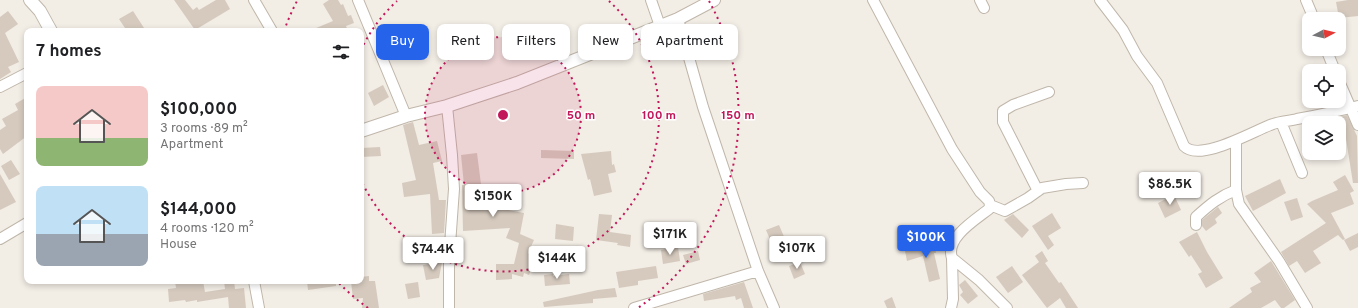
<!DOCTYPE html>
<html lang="en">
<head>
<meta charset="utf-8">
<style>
	body { margin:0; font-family:Overpass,sans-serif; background:#f2f2f2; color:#202124; height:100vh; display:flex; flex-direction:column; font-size:15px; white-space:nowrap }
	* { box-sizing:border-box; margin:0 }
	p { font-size:13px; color:#757577 }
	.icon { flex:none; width:22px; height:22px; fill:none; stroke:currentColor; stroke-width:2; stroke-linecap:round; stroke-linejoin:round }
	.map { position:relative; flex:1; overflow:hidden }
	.side { position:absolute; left:24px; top:28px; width:340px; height:256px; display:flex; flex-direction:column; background:#fff; border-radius:8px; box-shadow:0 2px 6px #0003 }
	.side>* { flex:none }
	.top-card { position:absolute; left:376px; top:24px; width:380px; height:36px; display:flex; gap:8px }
	.needle { width:26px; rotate:83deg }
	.controls { position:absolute; left:1302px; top:12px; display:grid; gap:8px }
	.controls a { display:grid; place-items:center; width:44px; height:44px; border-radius:8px; background:#fff; box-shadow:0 2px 6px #0003; font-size:20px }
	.price { position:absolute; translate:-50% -34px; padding:0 9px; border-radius:4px; background:#fff; color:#222; font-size:13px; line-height:26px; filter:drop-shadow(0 1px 2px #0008) }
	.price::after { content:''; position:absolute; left:50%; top:24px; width:12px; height:9px; margin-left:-6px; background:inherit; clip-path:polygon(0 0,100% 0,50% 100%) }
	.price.selected { background:#2563eb; color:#fff }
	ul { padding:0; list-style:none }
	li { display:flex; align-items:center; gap:12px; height:100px; padding:0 12px }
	li span { display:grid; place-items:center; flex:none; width:112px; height:80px; border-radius:8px; color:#555 }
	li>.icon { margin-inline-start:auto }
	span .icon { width:48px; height:48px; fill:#fffc; stroke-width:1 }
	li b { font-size:17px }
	h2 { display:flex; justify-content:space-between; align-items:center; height:48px; padding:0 12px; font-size:17px }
	.tag { padding:0 14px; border-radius:8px; background:#fff; box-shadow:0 2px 6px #0003; font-size:14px; line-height:36px }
	.tag.selected { background:#2563eb; color:#fff }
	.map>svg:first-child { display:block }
	.building { fill:#d6cabe }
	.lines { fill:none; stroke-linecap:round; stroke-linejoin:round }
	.minor-casing { stroke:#c0b7ab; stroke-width:12 }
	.tertiary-casing { stroke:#c0b7ab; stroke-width:14 }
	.minor { stroke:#fff; stroke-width:10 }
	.tertiary { stroke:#fff; stroke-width:12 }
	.ring { fill:none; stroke:#c2185b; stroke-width:2; stroke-dasharray:2 4 }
	.centre { fill:#c2185b; stroke:#fff; stroke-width:2 }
	.ring-label { font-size:12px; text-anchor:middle; font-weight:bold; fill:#c2185b; stroke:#fff; stroke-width:3; stroke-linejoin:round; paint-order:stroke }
</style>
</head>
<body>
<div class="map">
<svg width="1358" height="308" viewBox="0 0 1358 308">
	<rect width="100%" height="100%" fill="#f2ede5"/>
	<path class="building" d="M 174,0 L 185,0 L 193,10 L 197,7 L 199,10 L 216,0 L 225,0 L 230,9 L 195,30 Z
		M 329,0 L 338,0 L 341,5 L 343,4 L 348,16 L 351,15 L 354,23 L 346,26 L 348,31 L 309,31 L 333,21 L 323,4 Z
		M 1348,0 L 1358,0 L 1358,16 L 1339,18 L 1336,2 Z
		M 8,11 L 18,24 L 5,33 L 19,62 L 8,67 L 11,72 L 0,79 L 0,17 Z
		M 133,11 L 146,31 L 127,31 L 119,19 Z
		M 383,85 L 389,97 L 374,106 L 368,93 Z
		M 27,97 L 27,136 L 3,154 L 0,149 L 0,130 L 6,126 L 2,119 L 18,110 L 15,104 Z
		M 1347,115 L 1357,136 L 1358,183 L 1353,183 L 1346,139 L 1340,117 Z
		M 413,122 L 419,145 L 437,141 L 442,161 L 433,163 L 439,200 L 446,200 L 444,233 L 432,234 L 430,194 L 404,197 L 402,183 L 416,180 L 403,125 Z
		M 380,147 L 381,156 L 361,157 L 361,148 Z
		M 541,150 L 574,151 L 574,159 L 541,158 Z
		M 611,151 L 612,165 L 614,164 L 616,172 L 608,174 L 612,192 L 594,196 L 590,179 L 588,180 L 581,154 Z
		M 477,153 L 482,192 L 502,191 L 503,209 L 524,213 L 520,234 L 534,240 L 528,253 L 535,255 L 529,275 L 524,273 L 523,277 L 512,274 L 512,279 L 496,280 L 496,264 L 514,264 L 519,243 L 506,238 L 510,228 L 463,231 L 462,185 L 464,185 L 461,155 Z
		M 11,160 L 20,174 L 9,180 L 1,166 Z
		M 0,174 L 16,202 L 0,210 Z
		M 1345,175 L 1354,191 L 1350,193 L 1354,204 L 1331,213 L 1345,239 L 1343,240 L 1338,235 L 1313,251 L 1321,263 L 1305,273 L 1297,261 L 1289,266 L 1281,252 L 1326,223 L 1307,204 L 1312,201 L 1338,190 L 1333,182 Z
		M 1280,179 L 1286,193 L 1253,211 L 1245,196 Z
		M 1174,195 L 1181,210 L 1165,218 L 1158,203 Z
		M 1297,198 L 1303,217 L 1291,221 L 1284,202 Z
		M 1218,207 L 1222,213 L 1215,219 L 1217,223 L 1206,231 L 1202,226 L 1202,220 Z
		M 1052,213 L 1061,228 L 1048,236 L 1054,245 L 1048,250 L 1032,226 Z
		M 599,214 L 612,215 L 610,232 L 631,235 L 630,247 L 617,245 L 618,243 L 596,240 Z
		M 1013,214 L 1029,230 L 1022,238 L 1004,220 Z
		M 556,224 L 574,227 L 573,241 L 555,239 Z
		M 779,225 L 788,246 L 775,251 L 766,230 Z
		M 1197,232 L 1207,252 L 1223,278 L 1206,288 L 1198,274 L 1202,272 L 1191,255 L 1189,257 L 1179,242 Z
		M 1358,233 L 1358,247 L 1350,251 L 1344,240 Z
		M 934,242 L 936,253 L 934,253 L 940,279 L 929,282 L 923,256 L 907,261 L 905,251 Z
		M 678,247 L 680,261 L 663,264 L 661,250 Z
		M 698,251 L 700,260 L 686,264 L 683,255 Z
		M 1042,251 L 1048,261 L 1045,263 L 1059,283 L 1061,282 L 1078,308 L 1066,308 L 1060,298 L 1047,308 L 1022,275 L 1039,262 L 1035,256 Z
		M 1271,261 L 1295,300 L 1284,308 L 1281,308 L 1275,300 L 1261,308 L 1229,308 L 1252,292 L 1250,288 L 1261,282 L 1254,273 Z
		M 442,262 L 439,278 L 426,280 L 423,265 Z
		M 800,262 L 805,274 L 794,279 L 789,266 Z
		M 656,266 L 658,278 L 638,281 L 638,285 L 619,288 L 616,272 Z
		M 1012,266 L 1023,282 L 1008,293 L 996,277 Z
		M 553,274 L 553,276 L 569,274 L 570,284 L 545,286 L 544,275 Z
		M 369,276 L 369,281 L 375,281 L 379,308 L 362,308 L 363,298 L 353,299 L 351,281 L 361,281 L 361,277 Z
		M 965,280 L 978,296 L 968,304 L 960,295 L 963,292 L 959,285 Z
		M 175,281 L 203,281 L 205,292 L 225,289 L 224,281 L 234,281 L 235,289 L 244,288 L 246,308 L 229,308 L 228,297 L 197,302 L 197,300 L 186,302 L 185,300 L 169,302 L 168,289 L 176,288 Z
		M 307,281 L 336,281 L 336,286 L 308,290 Z
		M 418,282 L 420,297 L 408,299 L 405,284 Z
		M 744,282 L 753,308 L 744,308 L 741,298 L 736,300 L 735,296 L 704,301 L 703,294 Z
		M 615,288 L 617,297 L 593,299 L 593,303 L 544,307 L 543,302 L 598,290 Z
		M 892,297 L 896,308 L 887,308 L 884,301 Z"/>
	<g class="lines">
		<defs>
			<path id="minor" d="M 254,0 L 272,31
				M 358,0 L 406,116
				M 651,0 L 660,26
				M 873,0 L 952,149 L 980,192 L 989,201 L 990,205 L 989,209 C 975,220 945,238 952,258 L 979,280 L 1007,308
				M 980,0 L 984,8
				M 1100,0 L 1123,30 L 1137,56 L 1157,83 L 1184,146 C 1200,163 1255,130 1273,124 C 1281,121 1290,121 1297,119 C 1318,115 1338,111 1358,106
				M 1306,0 L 1314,19
				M 678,19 L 703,107 L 758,271 L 774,308
				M 1326,49 L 1335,71
				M 1339,81 L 1358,125
				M 0,87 L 27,73
				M 447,106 L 452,155 L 454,189 L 449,259 L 449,308
				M 1281,122 L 1302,173
				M 1236,141 L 1236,190 L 1239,204 L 1279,261 L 1307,308
				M 1038,191 L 1003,122 L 1003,111 L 1013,105 L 1049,92
				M 990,205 L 1005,211 L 1028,198 L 1042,188 L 1066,184 L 1083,183
				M 1196,225 L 1196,217 C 1209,205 1220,196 1236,190
				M 0,239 L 27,223
				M 254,281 L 259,308
				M 634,308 L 758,271
				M 951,308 L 953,299 L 952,258"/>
			<path id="tertiary" d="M 30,0 L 40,11 L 51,31
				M 361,131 L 406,116 L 447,106 L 517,83 L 678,19 L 714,0"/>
		</defs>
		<use href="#minor" class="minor-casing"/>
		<use href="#tertiary" class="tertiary-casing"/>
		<use href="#minor" class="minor"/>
		<use href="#tertiary" class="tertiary"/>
	</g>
	<circle cx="503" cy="115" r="78" fill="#c2185b" fill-opacity=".12"/>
	<g class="ring">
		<circle cx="503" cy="115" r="78"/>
		<path d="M361 50A156 156 0 0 1 397 1M609 1A156 156 0 1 1 361 180"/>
		<path d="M368 308A235 235 0 0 1 337 281M284 31A235 235 0 0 1 297 1M709 1A235 235 0 0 1 638 308"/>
	</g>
	<circle cx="503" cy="115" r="6" class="centre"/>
	<g class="ring-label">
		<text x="581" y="119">50 m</text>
		<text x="659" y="119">100 m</text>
		<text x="738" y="119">150 m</text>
	</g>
</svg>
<div class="controls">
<a><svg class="needle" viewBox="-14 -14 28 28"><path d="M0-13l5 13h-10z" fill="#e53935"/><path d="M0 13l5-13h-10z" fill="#757577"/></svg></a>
<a><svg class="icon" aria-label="locate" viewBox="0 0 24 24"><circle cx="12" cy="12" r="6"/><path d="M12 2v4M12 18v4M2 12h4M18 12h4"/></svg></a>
<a><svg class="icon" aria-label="layers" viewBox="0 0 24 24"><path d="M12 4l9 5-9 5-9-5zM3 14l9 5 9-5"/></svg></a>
</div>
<b class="price" style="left:1170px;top:206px">$86.5K</b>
<b class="price" style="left:493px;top:218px">$150K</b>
<b class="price" style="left:670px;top:256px">$171K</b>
<b class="price selected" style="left:926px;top:259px">$100K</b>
<b class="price" style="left:797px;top:270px">$107K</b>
<b class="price" style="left:433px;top:271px">$74.4K</b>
<b class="price" style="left:557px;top:280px">$144K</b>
<div class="top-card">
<a class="tag selected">Buy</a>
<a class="tag">Rent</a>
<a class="tag">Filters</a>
<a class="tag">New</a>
<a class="tag">Apartment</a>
</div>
<section class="side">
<h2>7 homes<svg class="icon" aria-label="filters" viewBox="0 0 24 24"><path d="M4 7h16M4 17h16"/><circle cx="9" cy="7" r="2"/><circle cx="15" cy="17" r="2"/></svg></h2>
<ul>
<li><span style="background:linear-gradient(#f6c9c9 65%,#8fb573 0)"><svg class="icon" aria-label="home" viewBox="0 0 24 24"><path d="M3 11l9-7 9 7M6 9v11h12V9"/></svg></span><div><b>$100,000</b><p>3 rooms · 89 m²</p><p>Apartment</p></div></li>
<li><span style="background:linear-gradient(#bfe0f5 60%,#9aa5b1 0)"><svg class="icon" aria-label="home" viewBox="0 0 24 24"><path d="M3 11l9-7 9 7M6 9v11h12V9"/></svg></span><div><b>$144,000</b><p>4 rooms · 120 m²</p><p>House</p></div></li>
</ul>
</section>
</div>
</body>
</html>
